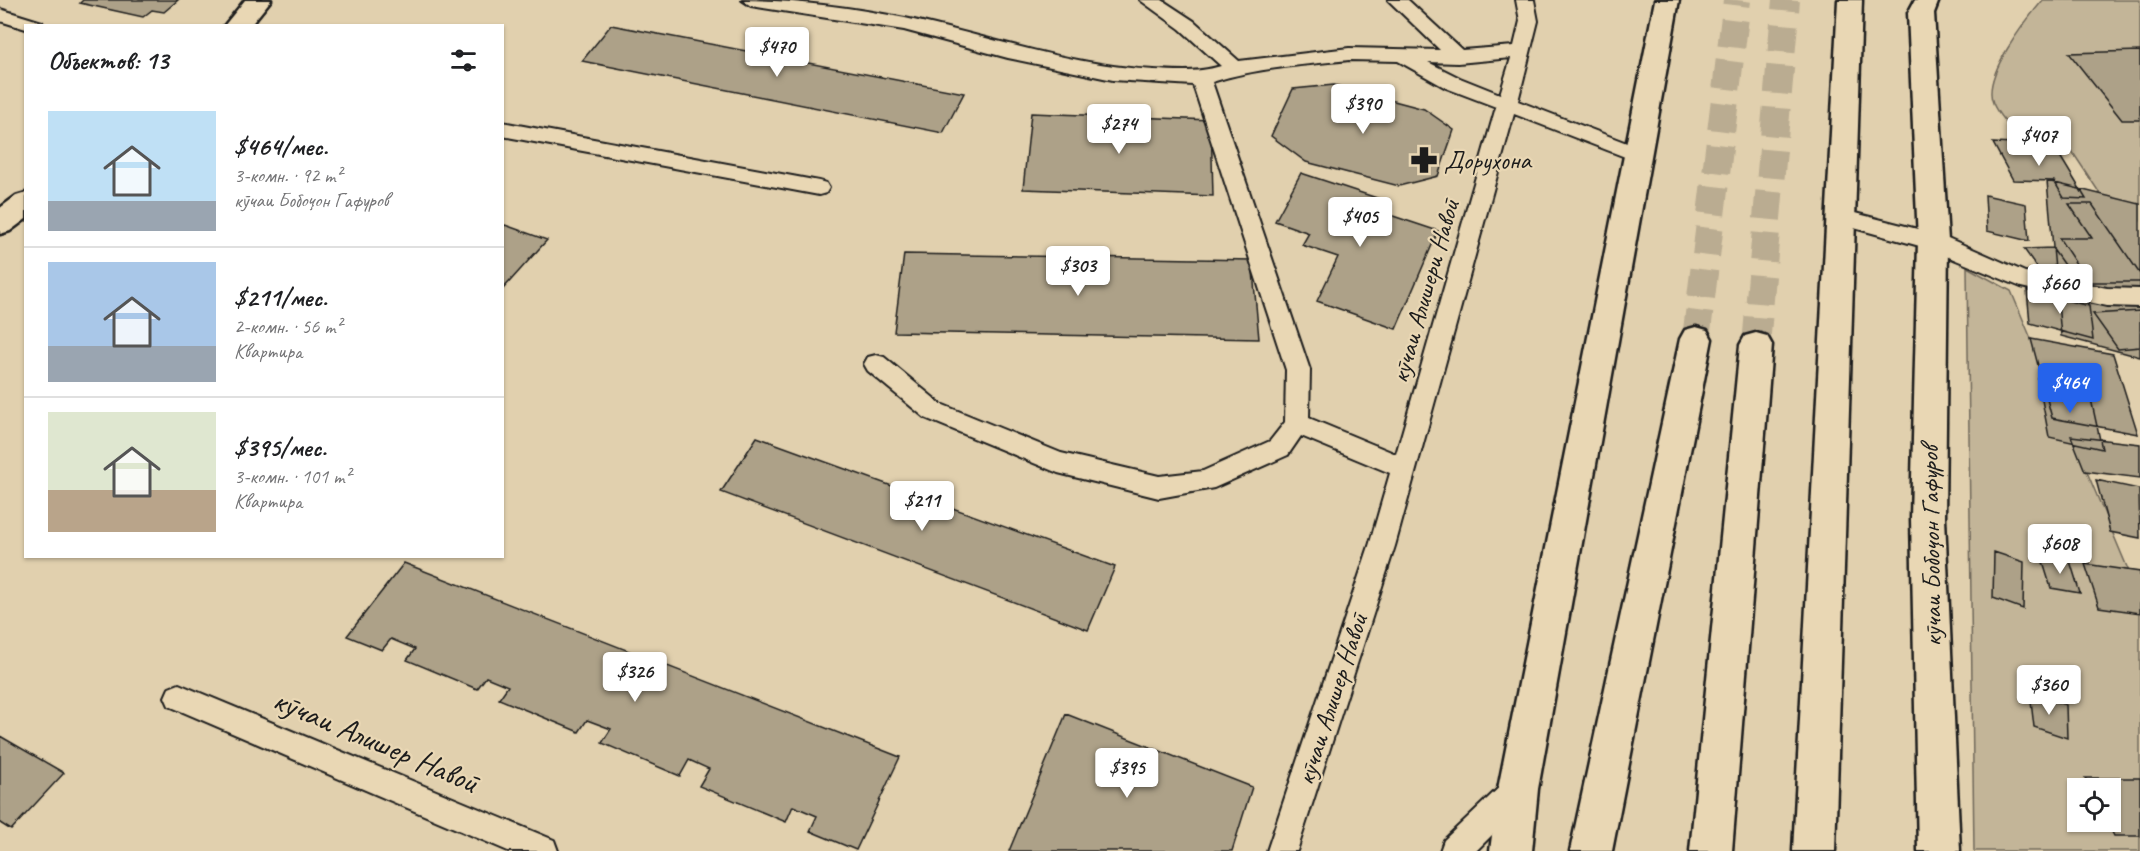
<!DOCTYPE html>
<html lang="ru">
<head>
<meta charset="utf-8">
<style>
	body { margin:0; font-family:Caveat,sans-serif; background:#f2f2f2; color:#202124; height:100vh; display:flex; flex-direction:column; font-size:22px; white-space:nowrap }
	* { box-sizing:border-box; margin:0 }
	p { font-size:20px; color:#757577 }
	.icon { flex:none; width:33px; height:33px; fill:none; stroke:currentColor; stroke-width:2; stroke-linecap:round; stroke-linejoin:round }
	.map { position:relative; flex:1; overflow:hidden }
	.sheet { position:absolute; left:24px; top:24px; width:480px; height:534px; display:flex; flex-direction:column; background:#fff; border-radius:0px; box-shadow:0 2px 4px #0004 }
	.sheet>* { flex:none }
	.controls { position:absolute; left:2067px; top:778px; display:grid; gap:12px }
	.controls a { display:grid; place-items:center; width:54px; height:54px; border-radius:0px; background:#fff; box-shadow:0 2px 4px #0004; font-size:30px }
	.price { position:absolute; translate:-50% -51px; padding:0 14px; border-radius:6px; background:#fff; color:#222; font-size:20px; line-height:39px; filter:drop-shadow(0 2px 3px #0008) }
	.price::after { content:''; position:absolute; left:50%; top:36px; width:18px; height:14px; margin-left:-9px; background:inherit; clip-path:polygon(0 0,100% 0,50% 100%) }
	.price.current { background:#2563eb; color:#fff }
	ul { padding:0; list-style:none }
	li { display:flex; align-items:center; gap:18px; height:150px; padding:0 24px }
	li+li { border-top:2px solid #e0e0e0 }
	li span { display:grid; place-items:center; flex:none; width:168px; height:120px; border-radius:0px; color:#555 }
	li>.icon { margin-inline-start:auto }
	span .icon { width:72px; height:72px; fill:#fffc; stroke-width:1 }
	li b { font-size:26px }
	h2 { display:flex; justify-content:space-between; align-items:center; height:72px; padding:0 24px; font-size:26px }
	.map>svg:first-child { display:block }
	.green { fill:#c3b598; stroke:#70685a; stroke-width:1.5; fill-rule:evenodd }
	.building { fill:#ada188; stroke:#1c1c1c; stroke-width:1.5 }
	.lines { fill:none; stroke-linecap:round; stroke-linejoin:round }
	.secondary-tunnel { stroke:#baac91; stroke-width:28; stroke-dasharray:28 14; stroke-linecap:butt }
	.lane-casing { stroke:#1c1c1c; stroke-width:4 }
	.street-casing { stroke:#1c1c1c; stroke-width:5 }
	.secondary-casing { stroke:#1c1c1c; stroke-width:5 }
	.lane { fill:#e9d7b4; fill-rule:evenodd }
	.street { fill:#e9d7b4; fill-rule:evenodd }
	.secondary { fill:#e9d7b4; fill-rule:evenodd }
	.labels { text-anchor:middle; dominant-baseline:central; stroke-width:4.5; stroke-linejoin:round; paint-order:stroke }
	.poi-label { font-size:26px; fill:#1c1c1c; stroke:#e9d7b4; text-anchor:start }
	.street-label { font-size:26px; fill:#1c1c1c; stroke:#e9d7b4 }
	.near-street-label { font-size:32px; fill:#1c1c1c; stroke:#e9d7b4 }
</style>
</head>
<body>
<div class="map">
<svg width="2140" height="851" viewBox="0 0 2140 851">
	<rect width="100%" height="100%" fill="#e1d0ae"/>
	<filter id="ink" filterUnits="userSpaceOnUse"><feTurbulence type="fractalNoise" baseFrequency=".0167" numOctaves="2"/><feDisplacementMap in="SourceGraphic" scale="12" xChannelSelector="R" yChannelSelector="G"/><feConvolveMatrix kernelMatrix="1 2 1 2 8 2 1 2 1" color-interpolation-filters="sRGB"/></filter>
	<g filter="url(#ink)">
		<path class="green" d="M 2043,0 L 2140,0 L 2140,221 L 2118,221 L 2062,136 L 2009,127 C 2004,120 1996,112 1993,103 C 1981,77 2026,20 2043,0 Z
			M 1967,267 L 2011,291 L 2140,598 L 2140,851 L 1974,851 ZM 2078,789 L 2110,789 L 2110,822 L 2078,822 Z"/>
		<path class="building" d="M 83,0 L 178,0 L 164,12 L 152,10 L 143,17 L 80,3 Z
			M 611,25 L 964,93 L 943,133 L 582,61 Z
			M 2140,51 L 2140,120 L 2122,120 L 2069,53 Z
			M 1334,85 L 1424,109 L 1454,130 L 1438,176 L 1399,186 L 1306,162 L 1271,136 L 1293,89 Z
			M 1031,113 L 1211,120 L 1213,196 L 1023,189 Z
			M 1993,143 L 2054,146 L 2086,199 L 2064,198 L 2054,181 L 2013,180 Z
			M 1301,173 L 1389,202 L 1384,213 L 1438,231 L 1396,329 L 1317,301 L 1338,257 L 1302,245 L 1309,233 L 1275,221 Z
			M 2047,181 L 2140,204 L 2140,357 L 2061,336 Z
			M 1985,195 L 2026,204 L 2029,241 L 1987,231 Z
			M 2069,204 L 2092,204 L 2140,274 L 2140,282 L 2088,282 L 2059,238 L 2092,238 Z
			M 505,225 L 547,240 L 502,290 L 502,228 Z
			M 2052,248 L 2071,275 L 2043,276 L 2024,249 Z
			M 904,254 L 1252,260 L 1259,339 L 894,332 Z
			M 2027,290 L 2089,306 L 2093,340 L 2030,323 Z
			M 2140,311 L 2140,347 L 2118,349 L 2093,314 Z
			M 2031,339 L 2113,354 L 2138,434 L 2052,418 Z
			M 2038,379 L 2089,390 L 2102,449 L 2049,437 Z
			M 2071,436 L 2140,444 L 2140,478 L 2085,471 Z
			M 757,437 L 1115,567 L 1088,630 L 721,492 Z
			M 2096,480 L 2139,489 L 2140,538 L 2110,532 Z
			M 1994,552 L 2024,562 L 2023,609 L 1993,598 Z
			M 2041,556 L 2070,561 L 2080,593 L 2051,588 Z
			M 404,563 L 900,757 L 856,850 L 810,831 L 817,816 L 793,806 L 786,822 L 699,786 L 709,769 L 689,760 L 680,776 L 602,743 L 611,729 L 587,720 L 579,732 L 499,699 L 508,686 L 486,677 L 477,689 L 407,660 L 415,649 L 391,639 L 382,650 L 347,636 Z
			M 2085,564 L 2140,572 L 2140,613 L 2099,607 Z
			M 2030,693 L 2066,705 L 2067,738 L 2034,727 Z
			M 1066,714 L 1252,787 L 1232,851 L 1009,851 Z
			M 0,736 L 64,773 L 11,830 L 0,823 Z
			M 2085,778 L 2140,778 L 2140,836 L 2114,836 L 2107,822 L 2110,822 L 2110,789 L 2091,789 Z"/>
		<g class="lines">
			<path class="secondary-tunnel" d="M 1696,339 L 1737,0
				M 1756,345 L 1786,0"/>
			<defs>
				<path id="lane" d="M 742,0 C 796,0 851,7 905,18 C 988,36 1068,65 1154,70 C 1178,71 1198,73 1221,66 L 1180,29 L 1140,0 L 1162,0 L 1194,21 L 1239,61 L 1349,48 L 1440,50 L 1388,0 L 1408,0 L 1462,50 L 1514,46 L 1520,21 L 1516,0 L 1534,0 L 1538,21 L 1518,101 L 1645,150 L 1648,155 L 1645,160 L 1638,162 L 1514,114 L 1395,546 L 1297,851 L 1267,851 L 1369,546 L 1390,473 L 1301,436 L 1288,455 L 1214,488 L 1159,498 L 1058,473 L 925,418 L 868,371 L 864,364 L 868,357 L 876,355 L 884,357 L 941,404 L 1061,453 L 1159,476 L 1203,471 L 1270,441 L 1285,422 L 1286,370 L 1193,85 L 1113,80 L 1008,58 L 904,30 L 751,6 ZM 1511,58 L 1500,94 L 1460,78 L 1428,62 L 1458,63 ZM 1349,60 L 1398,61 L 1446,88 L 1496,107 L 1396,454 L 1309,418 L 1310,370 L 1212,82 C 1256,68 1302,65 1349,60 Z
					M 0,9 L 42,22 L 44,26 L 26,26 L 26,29 L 0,21 Z
					M 502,122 L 819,181 L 826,183 L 829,188 L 826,193 L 819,195 L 502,136 Z
					M 1839,209 L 1941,235 L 2025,272 L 2107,288 L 2140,289 L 2140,307 L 2107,306 L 2021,287 L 1927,248 L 1832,222 L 1828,217 L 1832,212 Z
					M 179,684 L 554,840 L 558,851 L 508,851 L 169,706 L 165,697 L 169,688 Z
					M 1518,774 L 1528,779 L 1533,789 L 1528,799 L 1476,851 L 1440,851 L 1444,840 L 1508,779 Z"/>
				<path id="street" d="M 1915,0 L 1939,0 L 1934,13 L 1948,241 L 1945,518 L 1960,851 L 1918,851 L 1911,518 L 1918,241 L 1908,13 Z"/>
				<path id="secondary" d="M 245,0 L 271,0 L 250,26 L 224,26 Z
					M 1655,0 L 1679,0 L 1538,789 L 1532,851 L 1490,851 L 1498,789 Z
					M 1838,0 L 1862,0 L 1835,851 L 1793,851 Z
					M 26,193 L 26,219 L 10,231 L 0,234 L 0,208 L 16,196 Z
					M 1696,327 L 1707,330 L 1712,339 L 1612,851 L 1570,851 L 1680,339 L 1685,330 Z
					M 1756,333 L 1767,336 L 1772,345 L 1732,851 L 1690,851 L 1740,345 L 1745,336 Z"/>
			</defs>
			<use href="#lane" class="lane-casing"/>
			<use href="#street" class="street-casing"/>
			<use href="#secondary" class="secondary-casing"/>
			<use href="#lane" class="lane"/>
			<use href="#street" class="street"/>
			<use href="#secondary" class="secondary"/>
		</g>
	</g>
	<defs>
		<symbol id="pharmacy-bare" viewBox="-9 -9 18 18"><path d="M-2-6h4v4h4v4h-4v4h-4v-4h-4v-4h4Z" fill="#1c1c1c" stroke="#e9d7b4" stroke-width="2.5" paint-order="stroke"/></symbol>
	</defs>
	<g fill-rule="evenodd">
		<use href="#pharmacy-bare" x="1405" y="141" width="38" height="38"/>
	</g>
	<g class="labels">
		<g class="poi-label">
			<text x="1444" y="160">Дорухона</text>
		</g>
		<g class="street-label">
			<text transform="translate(1425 291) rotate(-74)">кӯчаи Алишери Навоӣ</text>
			<text transform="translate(1931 546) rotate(-91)">кӯчаи Бобоҷон Гафуров</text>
			<text transform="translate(1332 699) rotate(-72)">кӯчаи Алишер Навоӣ</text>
		</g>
		<g class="near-street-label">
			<text transform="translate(376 741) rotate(23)">кӯчаи Алишер Навоӣ</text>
		</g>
	</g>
</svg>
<div class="controls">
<a><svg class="icon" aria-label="locate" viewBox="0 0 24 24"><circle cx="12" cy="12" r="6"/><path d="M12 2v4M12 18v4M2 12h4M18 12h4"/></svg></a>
</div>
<b class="price" style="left:777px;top:78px">$470</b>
<b class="price" style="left:1363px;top:135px">$390</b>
<b class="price" style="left:1119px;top:155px">$274</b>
<b class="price" style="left:2039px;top:167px">$407</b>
<b class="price" style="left:1360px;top:248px">$405</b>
<b class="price" style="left:1078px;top:297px">$303</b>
<b class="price" style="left:2060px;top:315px">$660</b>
<b class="price current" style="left:2070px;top:414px">$464</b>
<b class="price" style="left:922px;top:532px">$211</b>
<b class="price" style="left:2060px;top:575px">$608</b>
<b class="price" style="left:635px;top:703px">$326</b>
<b class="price" style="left:2049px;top:716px">$360</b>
<b class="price" style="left:1127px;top:799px">$395</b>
<section class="sheet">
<h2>Объектов: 13<svg class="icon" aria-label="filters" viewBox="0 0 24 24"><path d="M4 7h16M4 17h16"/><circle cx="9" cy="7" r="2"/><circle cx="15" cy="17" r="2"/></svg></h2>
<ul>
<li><span style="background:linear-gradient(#bfe0f5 75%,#9aa5b1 0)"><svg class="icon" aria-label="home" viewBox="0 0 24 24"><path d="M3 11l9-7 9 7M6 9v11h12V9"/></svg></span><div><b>$464/мес.</b><p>3-комн. · 92 m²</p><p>кӯчаи Бобоҷон Гафуров</p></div></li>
<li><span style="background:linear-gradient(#a9c7e8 70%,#9aa5b1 0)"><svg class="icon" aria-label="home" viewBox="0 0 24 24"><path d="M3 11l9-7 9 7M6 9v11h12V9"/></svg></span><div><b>$211/мес.</b><p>2-комн. · 56 m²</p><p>Квартира</p></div></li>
<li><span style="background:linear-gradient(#dfe7d0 65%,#b9a48a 0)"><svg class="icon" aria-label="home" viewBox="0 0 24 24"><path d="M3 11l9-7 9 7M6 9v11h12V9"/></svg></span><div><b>$395/мес.</b><p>3-комн. · 101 m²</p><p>Квартира</p></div></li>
</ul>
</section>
</div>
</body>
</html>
